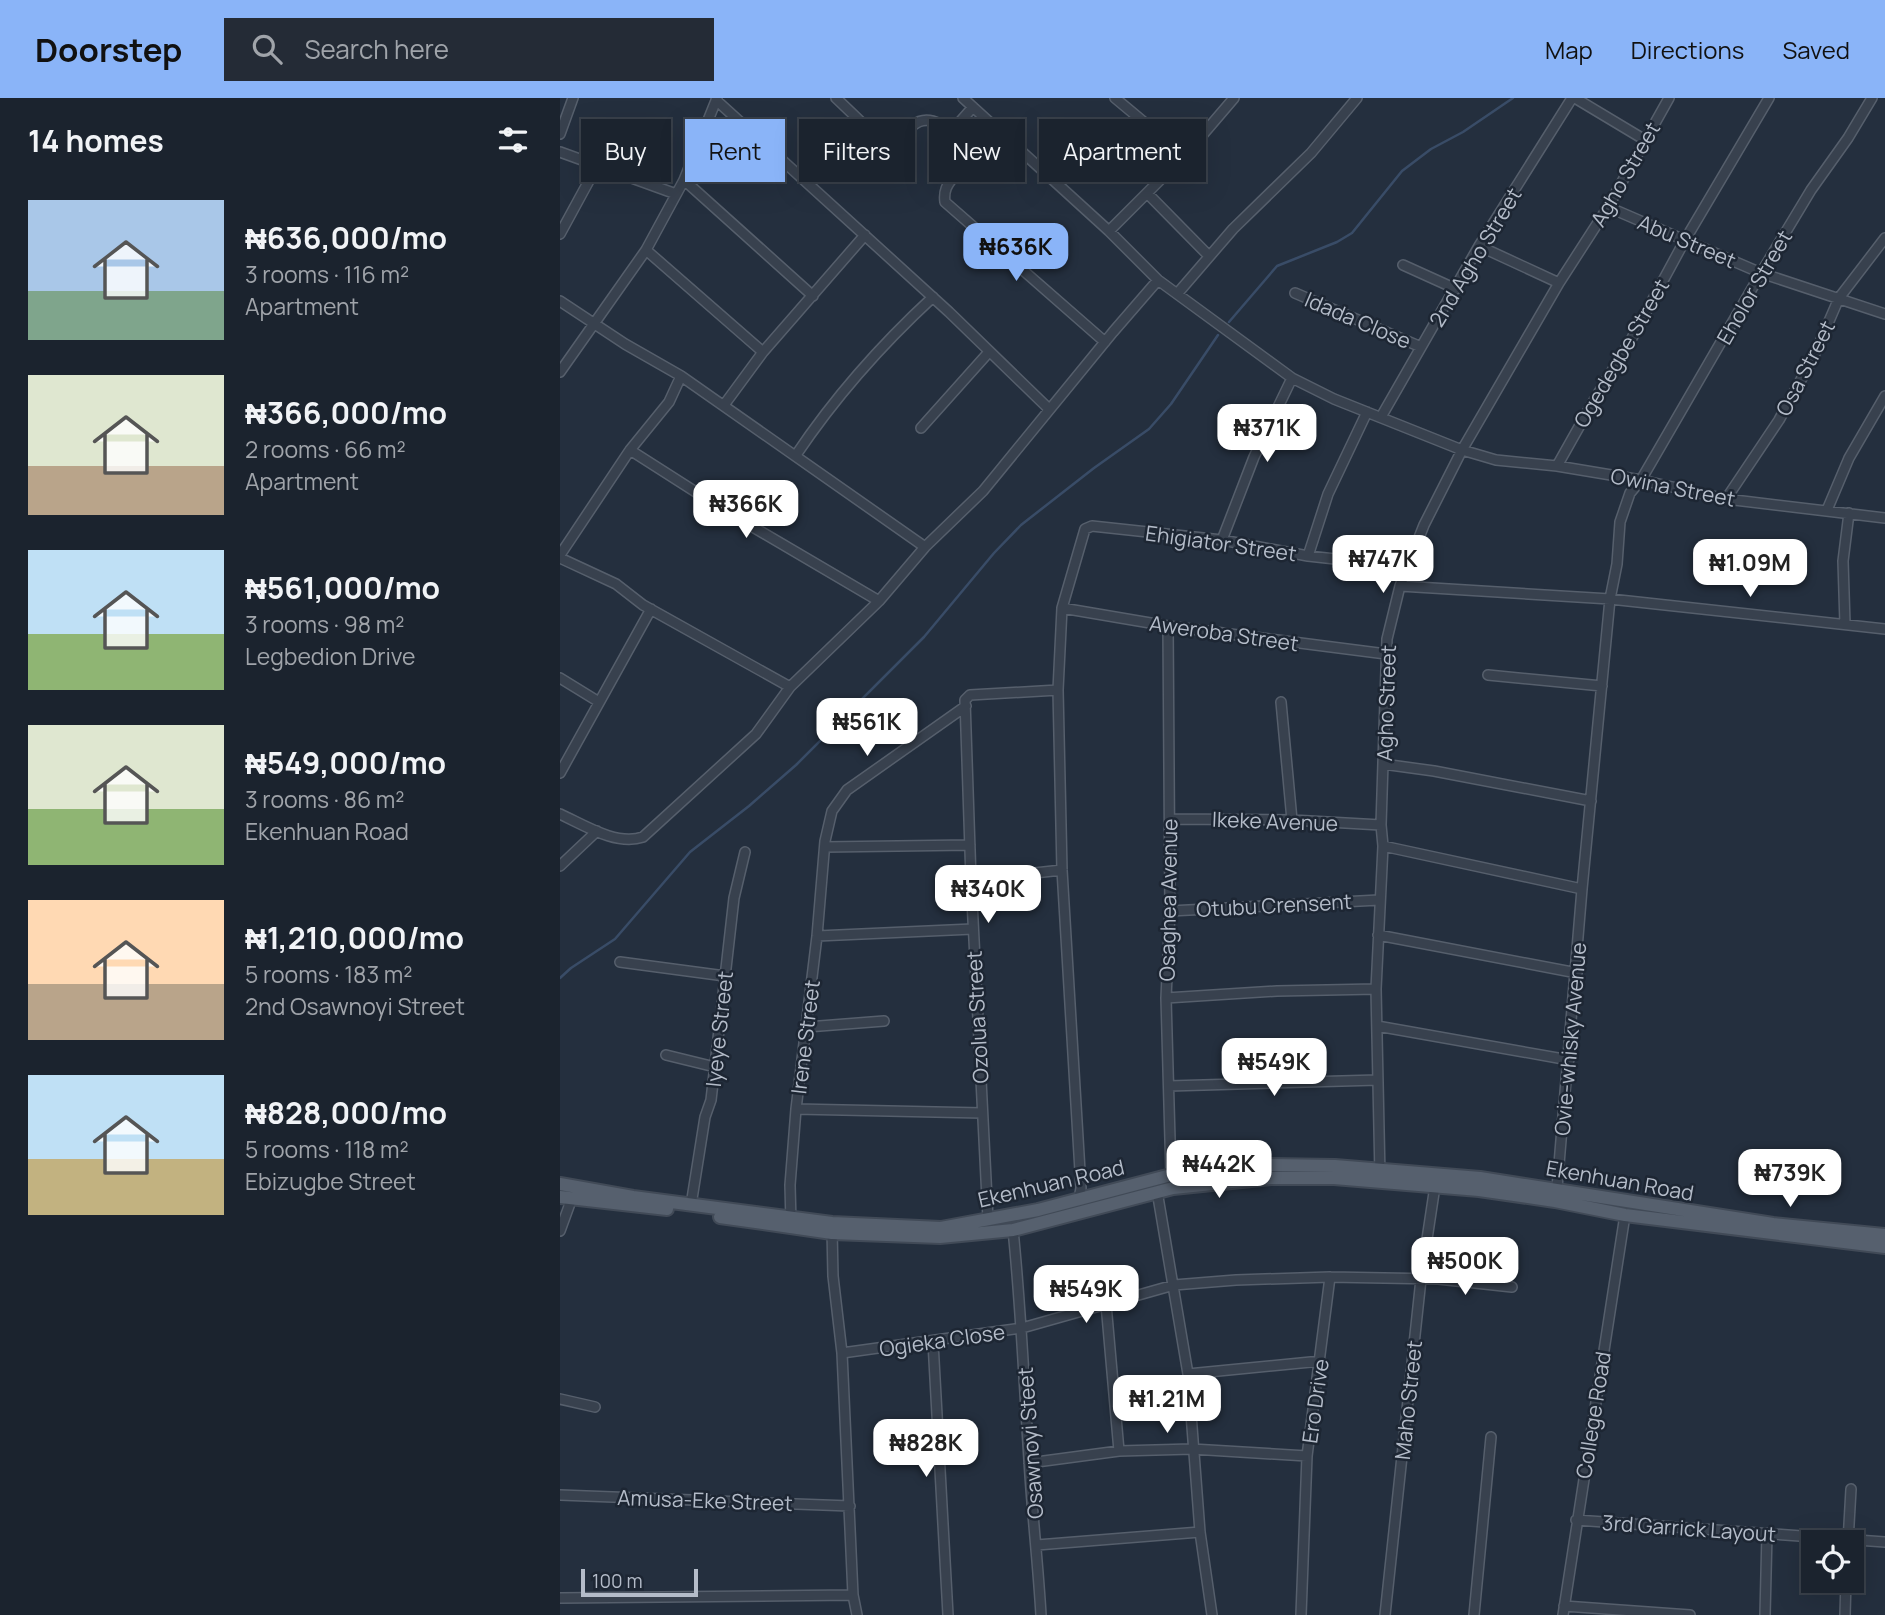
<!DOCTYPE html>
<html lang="en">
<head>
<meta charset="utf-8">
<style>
	body { margin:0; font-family:Manrope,sans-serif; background:#242b36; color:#f1f3f6; height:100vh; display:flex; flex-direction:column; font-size:26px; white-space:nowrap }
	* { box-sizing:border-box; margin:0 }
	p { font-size:23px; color:#a0a4aa }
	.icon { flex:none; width:38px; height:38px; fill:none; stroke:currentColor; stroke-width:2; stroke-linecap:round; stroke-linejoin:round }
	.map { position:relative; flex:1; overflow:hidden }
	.details { display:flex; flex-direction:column; background:#1b232e; width:560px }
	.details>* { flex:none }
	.top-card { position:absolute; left:21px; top:21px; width:665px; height:63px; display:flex; gap:14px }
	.tools { position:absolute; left:1241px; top:1432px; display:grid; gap:14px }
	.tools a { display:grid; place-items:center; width:63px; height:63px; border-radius:0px; background:#1b232e; box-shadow:0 7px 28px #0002,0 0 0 2px #39404a; font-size:35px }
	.scale { position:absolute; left:21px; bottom:18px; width:117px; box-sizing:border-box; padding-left:7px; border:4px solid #b4bcc9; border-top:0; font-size:19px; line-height:24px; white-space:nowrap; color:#b4bcc9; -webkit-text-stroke:5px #1d2633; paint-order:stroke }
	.price { position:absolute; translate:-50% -60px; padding:0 16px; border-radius:14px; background:#fff; color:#222; font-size:23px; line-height:46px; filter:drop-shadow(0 2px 4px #0008) }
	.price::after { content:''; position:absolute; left:50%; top:42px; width:21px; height:16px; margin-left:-10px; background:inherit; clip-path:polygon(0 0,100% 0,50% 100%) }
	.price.on { background:#8ab4f8; color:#111 }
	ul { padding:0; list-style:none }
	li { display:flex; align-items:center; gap:21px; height:175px; padding:0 28px }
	li span { display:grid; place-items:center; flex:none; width:196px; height:140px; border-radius:0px; color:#555 }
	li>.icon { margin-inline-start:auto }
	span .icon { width:84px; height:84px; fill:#fffc; stroke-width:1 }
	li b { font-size:30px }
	h2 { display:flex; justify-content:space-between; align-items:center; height:84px; padding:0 28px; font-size:30px }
	.chip { padding:0 24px; border-radius:0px; background:#1b232e; box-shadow:0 7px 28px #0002,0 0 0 2px #39404a; font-size:24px; line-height:63px }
	.chip.on { background:#8ab4f8; color:#111 }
	header { display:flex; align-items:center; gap:42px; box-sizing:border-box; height:98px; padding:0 35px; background:#8ab4f8; color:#111 }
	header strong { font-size:33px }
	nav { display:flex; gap:38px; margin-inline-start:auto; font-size:24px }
	.search { width:490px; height:63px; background:#242b36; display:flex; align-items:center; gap:18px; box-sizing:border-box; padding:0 24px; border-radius:0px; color:#a0a4aa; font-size:26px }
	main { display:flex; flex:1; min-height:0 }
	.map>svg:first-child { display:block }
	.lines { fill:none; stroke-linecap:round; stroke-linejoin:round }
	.stream { stroke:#394c67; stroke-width:2.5 }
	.minor-casing { stroke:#565f6c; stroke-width:12 }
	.major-casing { stroke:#414a57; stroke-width:16 }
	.minor { stroke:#38414e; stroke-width:9 }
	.major { stroke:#56606e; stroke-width:12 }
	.labels { text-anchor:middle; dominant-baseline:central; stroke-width:5; stroke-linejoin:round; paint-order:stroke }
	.street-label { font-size:21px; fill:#b4bcc9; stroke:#1d2633 }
</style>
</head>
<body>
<header>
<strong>Doorstep</strong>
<div class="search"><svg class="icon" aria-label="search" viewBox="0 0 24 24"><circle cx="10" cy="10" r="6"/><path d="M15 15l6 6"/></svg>Search here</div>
<nav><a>Map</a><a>Directions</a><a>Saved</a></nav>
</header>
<main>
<section class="details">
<h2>14 homes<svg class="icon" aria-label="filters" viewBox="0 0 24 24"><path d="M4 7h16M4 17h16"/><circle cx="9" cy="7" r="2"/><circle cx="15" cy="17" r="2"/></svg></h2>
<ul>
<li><span style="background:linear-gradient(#a9c7e8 65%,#7fa58c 0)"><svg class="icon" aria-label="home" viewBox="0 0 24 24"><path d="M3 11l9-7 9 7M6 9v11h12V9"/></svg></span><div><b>₦636,000/mo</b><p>3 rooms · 116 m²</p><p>Apartment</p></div></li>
<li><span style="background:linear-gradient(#dfe7d0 65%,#b9a48a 0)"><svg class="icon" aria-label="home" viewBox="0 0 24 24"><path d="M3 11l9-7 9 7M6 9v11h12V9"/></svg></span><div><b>₦366,000/mo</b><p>2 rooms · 66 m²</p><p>Apartment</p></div></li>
<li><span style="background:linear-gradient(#bfe0f5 60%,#8fb573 0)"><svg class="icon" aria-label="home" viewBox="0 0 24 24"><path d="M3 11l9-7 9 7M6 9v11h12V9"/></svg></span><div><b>₦561,000/mo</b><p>3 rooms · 98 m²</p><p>Legbedion Drive</p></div></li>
<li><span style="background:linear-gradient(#dfe7d0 60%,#8fb573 0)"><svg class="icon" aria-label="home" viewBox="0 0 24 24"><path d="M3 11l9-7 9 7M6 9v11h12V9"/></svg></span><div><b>₦549,000/mo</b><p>3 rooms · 86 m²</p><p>Ekenhuan Road</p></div></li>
<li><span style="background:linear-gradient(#ffd9b3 60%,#b9a48a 0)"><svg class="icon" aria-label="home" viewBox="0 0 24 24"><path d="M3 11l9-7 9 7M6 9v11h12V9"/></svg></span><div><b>₦1,210,000/mo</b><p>5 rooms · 183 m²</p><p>2nd Osawnoyi Street</p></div></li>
<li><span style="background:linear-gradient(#bfe0f5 60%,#c2b280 0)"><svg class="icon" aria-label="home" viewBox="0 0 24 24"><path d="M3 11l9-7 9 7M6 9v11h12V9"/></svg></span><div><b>₦828,000/mo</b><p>5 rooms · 118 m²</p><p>Ebizugbe Street</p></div></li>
</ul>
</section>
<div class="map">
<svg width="1325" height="1517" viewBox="0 0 1325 1517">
	<rect width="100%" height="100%" fill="#242f3e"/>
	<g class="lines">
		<path class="stream" d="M 669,224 L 717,168 L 777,144 L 792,135 L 842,73 L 871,51 L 903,34 L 953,0
			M 0,880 L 11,870 L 55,841 L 130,754 L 189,708 L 236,667 L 364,539 L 434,455 L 461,427 L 534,370 L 589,331 L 611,306 L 658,237"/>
		<defs>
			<path id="minor" d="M 276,0 L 322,44 C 346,50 349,10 380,26 C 387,30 391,35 394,42 C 411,83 381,76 385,104 L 545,244
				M 403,0 L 549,133 L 598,182 L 732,280 L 774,301 L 902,352 L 936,362 L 997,368 L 1081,382 L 1166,401 L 1325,420
				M 555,0 L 585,25 L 627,55
				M 1015,0 L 1085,42
				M 156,2 L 389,214 L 489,311
				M 391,34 L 413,9
				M 0,36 L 13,0
				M 0,54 L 116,96
				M 124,82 L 253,198
				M 587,95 L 649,158
				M 1048,109 L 1201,175 L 1325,216
				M 549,133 L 627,55 L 674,0
				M 0,136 L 37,68
				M 919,148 L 999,185
				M 86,152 L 203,254
				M 843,167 L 896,191
				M 735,195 L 861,249
				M 617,196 L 673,131 L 751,55 L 797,0
				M 0,203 L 65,246 L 121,278 L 365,449
				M 0,274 L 86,152 L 124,82 L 157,0
				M 164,307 L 203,254 L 305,137
				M 821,319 L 919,148 L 1012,0
				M 361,330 L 429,254
				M 70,352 L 164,412 L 319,503
				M 236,357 C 275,299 321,247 373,199
				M 997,368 L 1033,304 L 1072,240 L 1125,142 L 1209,0
				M 1166,401 L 1219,322 L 1254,258 L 1279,200 L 1325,140
				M 1267,412 L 1289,360 L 1325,298
				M 662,442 L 694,359 L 732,280
				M 0,457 L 70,352 L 109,304 L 121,278
				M 748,458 L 768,396 L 807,314
				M 0,460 L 56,486 L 83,507 L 230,589
				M 840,488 L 1050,501 L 1325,531
				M 502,510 L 608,528 L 826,556
				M 1285,526 L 1283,463 L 1289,415
				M 608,528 L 610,813 L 606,900 L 611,1077
				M 928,577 L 1042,588
				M 0,580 L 39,604
				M 721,604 L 732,722
				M 823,666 L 874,673 L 1031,703
				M 0,675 L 91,511
				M 0,716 C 24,727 56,748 83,739 L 196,636 L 230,589 L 319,503 L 365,449 L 423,393 L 553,234 L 598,182
				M 610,721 L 732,722 L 821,727
				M 823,748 L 1022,791 L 997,1090
				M 265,749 L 410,747
				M 0,768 L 37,733
				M 411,782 L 502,772
				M 1022,791 L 1050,501 L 1057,466 L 1060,424 L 1070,395 L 1081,382 L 1201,175 L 1251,92 L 1288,40 L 1312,0
				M 610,813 L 819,802
				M 818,837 L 1017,875
				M 257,838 L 413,831
				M 60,864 L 165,878
				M 606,900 L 717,893 L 816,891
				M 817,928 L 1009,962
				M 247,929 L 324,923
				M 106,957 L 155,969
				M 609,988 L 818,982
				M 236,1011 L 422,1015
				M 820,1078 L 816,891 L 823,748 L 821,727 L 827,541 L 840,488 L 864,427 L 902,352 L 999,185 L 1048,109 L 1109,0
				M 597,1093 L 628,1276 L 640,1434 L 652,1517
				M 519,1101 L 521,1090 L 502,772 L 498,592 L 502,510 L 525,431 L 532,428 L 662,442 L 748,458 L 848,469
				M 131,1107 L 145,1019 L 151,1002 L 174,800 L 185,754
				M 428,1121 L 411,782 L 405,602 L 410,597 L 498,592
				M 231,1125 L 230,1087 L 236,1011 L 257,838 L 265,743 L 272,713 L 287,692 L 406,608
				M 272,1131 L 273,1178 L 282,1255 L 293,1497 L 297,1517
				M 453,1132 C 461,1209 464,1285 469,1362 C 472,1414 478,1465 481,1517
				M 0,1133 L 12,1100
				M 546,1206 L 559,1353
				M 373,1244 L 388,1517
				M 282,1255 L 462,1230 L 614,1187 L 676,1182 L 770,1179 L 878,1181 L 952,1189
				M 628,1276 L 761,1263
				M 0,1301 L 35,1309
				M 469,1365 L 559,1353 L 632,1351 L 747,1358
				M 0,1397 L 290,1408
				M 1016,1422 L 1325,1444
				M 1288,1444 L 1291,1391
				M 477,1447 L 640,1434
				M 0,1500 L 293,1497
				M 1004,1508 L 1130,1517
				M 741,1517 L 747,1358 L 770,1179
				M 825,1517 L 861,1181 L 875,1088
				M 914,1517 L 931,1339
				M 1003,1517 L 1065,1117
				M 1205,1517 L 1207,1435
				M 1285,1517 L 1286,1482"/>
			<path id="major" d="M 0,1086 L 73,1099 L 272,1125 L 381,1130 L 478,1112 L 611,1077 L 710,1067 L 775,1068 L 920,1080 L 1213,1126 L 1325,1137
				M 0,1099 L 107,1111
				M 160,1119 L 272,1135 L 380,1139 L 453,1132 L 613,1090 L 711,1080 L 774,1080 L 919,1092 L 995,1103 L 1065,1117 L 1325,1149"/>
		</defs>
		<use href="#minor" class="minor-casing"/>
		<use href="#major" class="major-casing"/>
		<use href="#minor" class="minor"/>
		<use href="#major" class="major"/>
	</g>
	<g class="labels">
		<g class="street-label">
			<text transform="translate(1065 76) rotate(-60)">Agho Street</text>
			<text transform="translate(1127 143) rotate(23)">Abu Street</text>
			<text transform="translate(915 159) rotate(-59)">2nd Agho Street</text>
			<text transform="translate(1194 189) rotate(-60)">Eholor Street</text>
			<text transform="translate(798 222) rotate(23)">Idada Close</text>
			<text transform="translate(1061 255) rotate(-60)">Ogedegbe Street</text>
			<text transform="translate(1245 270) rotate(-63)">Osa Street</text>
			<text transform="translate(1113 389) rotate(11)">Owina Street</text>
			<text transform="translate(661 445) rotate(8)">Ehigiator Street</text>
			<text transform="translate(664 535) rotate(8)">Aweroba Street</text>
			<text transform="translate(826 605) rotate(-88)">Agho Street</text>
			<text transform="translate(715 723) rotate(2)">Ikeke Avenue</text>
			<text transform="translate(608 802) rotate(-89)">Osaghea Avenue</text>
			<text transform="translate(714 807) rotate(-3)">Otubu Crensent</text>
			<text transform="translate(417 919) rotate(-93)">Ozolua Street</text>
			<text transform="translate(159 931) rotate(-84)">Iyeye Street</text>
			<text transform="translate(245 939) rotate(-83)">Irene Street</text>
			<text transform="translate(1010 941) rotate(-85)">Ovie-whisky Avenue</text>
			<text transform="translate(1060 1082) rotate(10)">Ekenhuan Road</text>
			<text transform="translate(491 1085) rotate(-13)">Ekenhuan Road</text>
			<text transform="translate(382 1242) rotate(-8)">Ogieka Close</text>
			<text transform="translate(848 1302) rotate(-84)">Maho Street</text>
			<text transform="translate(755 1303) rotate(-82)">Ero Drive</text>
			<text transform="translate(1033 1317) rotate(-81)">College Road</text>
			<text transform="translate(470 1345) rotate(-94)">Osawnoyi Steet</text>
			<text transform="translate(145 1402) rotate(2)">Amusa-Eke Street</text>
			<text transform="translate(1129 1430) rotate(4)">3rd Garrick Layout</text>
		</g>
	</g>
</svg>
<div class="tools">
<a><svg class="icon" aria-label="locate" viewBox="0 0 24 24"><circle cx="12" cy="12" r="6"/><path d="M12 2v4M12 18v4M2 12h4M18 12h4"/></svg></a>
</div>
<div class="scale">100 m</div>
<b class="price on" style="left:456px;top:185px">₦636K</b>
<b class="price" style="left:707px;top:366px">₦371K</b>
<b class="price" style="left:186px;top:442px">₦366K</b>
<b class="price" style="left:823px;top:497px">₦747K</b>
<b class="price" style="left:1190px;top:501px">₦1.09M</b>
<b class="price" style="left:307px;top:660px">₦561K</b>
<b class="price" style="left:428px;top:827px">₦340K</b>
<b class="price" style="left:714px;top:1000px">₦549K</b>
<b class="price" style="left:659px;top:1102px">₦442K</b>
<b class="price" style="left:1230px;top:1111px">₦739K</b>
<b class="price" style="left:905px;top:1199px">₦500K</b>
<b class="price" style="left:526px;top:1227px">₦549K</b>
<b class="price" style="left:607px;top:1337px">₦1.21M</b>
<b class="price" style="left:366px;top:1381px">₦828K</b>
<div class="top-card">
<a class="chip">Buy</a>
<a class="chip on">Rent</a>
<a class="chip">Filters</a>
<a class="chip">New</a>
<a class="chip">Apartment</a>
</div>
</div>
</main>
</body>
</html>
